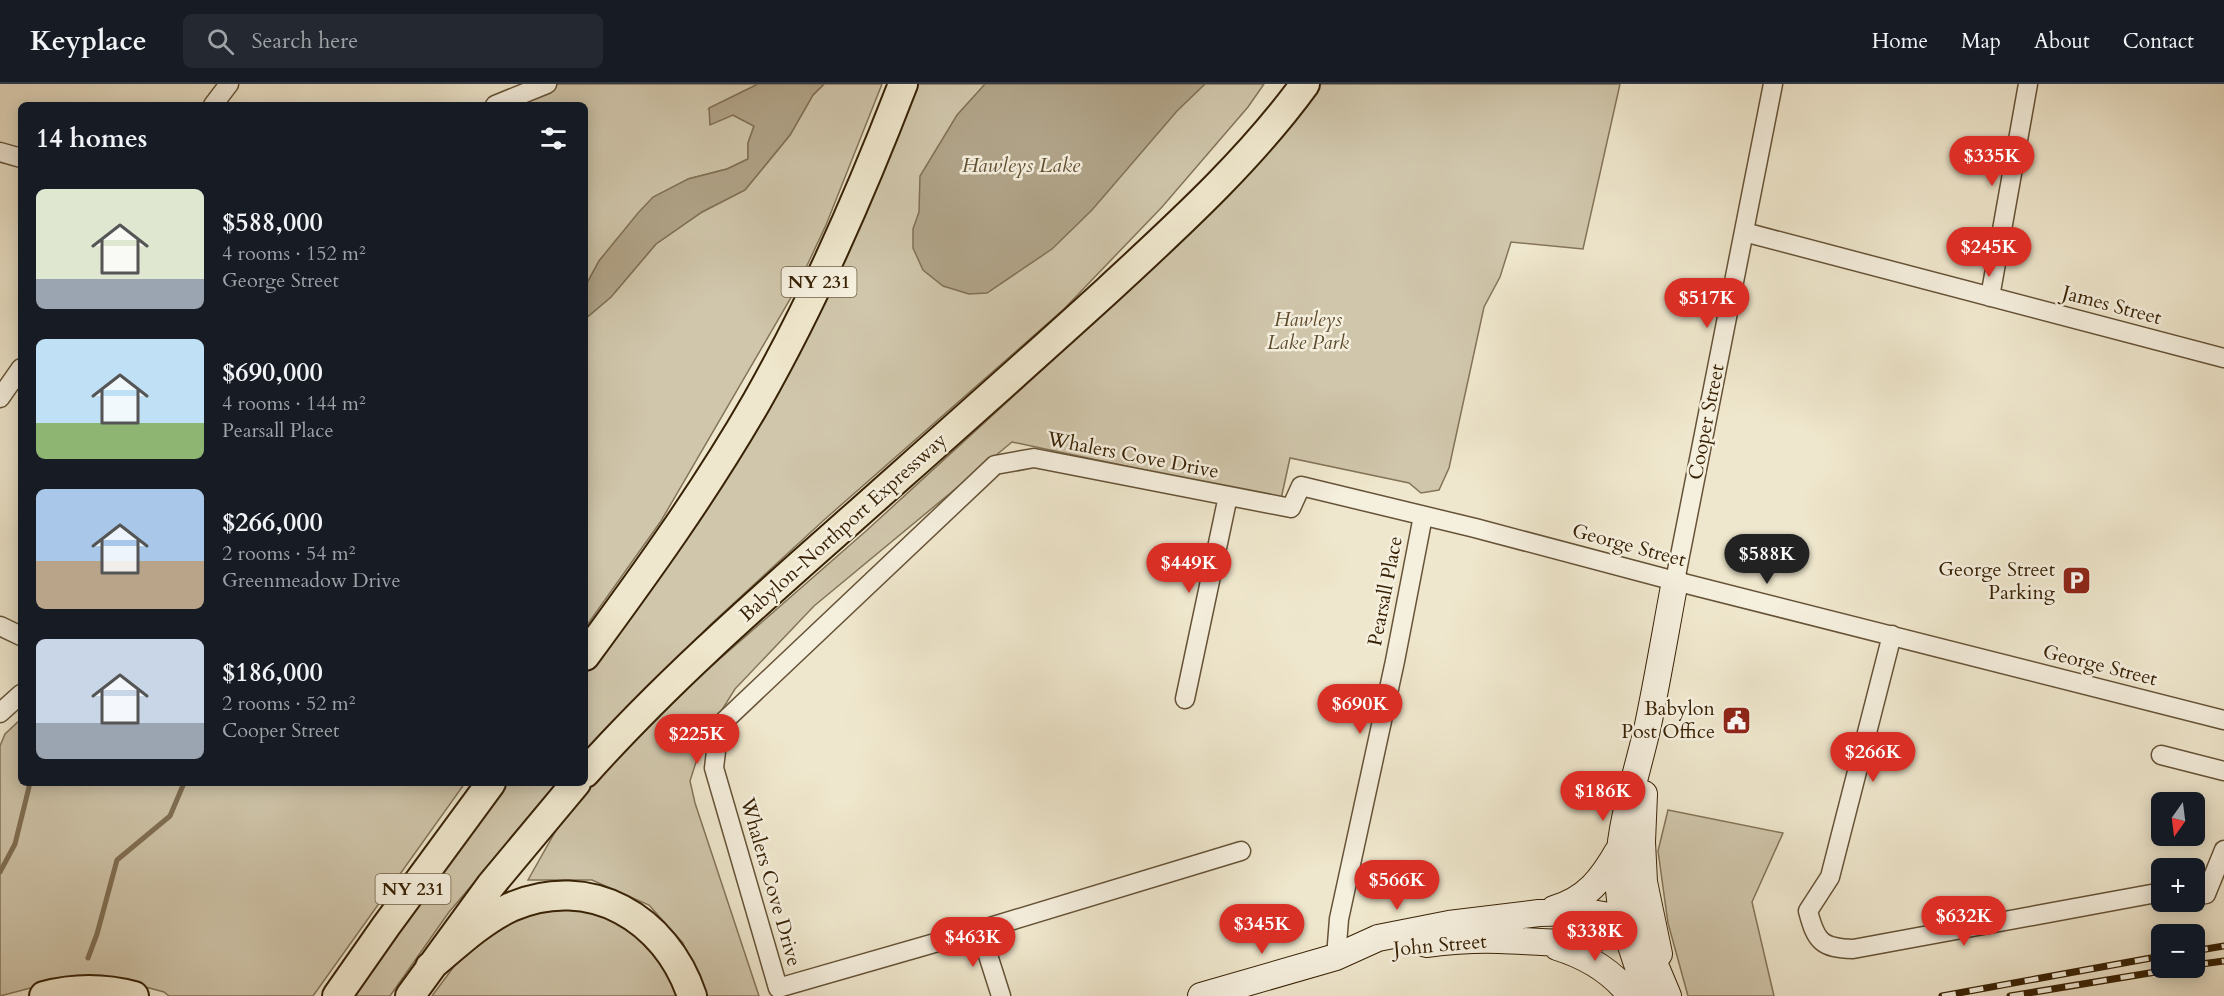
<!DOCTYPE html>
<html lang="en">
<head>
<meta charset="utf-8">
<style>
	body { margin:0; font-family:Cardo,serif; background:#242831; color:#f1f3f6; height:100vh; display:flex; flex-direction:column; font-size:22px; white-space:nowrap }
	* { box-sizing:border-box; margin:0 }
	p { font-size:20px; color:#9ea1a6 }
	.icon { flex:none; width:33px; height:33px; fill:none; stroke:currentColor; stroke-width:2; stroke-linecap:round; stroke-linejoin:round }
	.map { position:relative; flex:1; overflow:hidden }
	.drawer { position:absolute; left:18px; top:18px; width:570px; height:684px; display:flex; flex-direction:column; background:#171b24; border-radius:9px; box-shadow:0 3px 15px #0003 }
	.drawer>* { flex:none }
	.needle { width:39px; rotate:194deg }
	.controls { position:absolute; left:2151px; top:708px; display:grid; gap:12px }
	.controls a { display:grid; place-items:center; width:54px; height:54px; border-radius:9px; background:#171b24; box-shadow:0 3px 15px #0003; font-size:30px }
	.price { position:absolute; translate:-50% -51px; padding:0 14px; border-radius:21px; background:#d93025; color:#fff; font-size:20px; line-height:39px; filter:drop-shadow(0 2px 3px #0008) }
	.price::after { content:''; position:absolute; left:50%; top:36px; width:18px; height:14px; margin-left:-9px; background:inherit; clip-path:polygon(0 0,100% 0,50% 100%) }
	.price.active { background:#222; color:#fff }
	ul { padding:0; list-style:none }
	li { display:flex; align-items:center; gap:18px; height:150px; padding:0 18px }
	li span { display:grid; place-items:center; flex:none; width:168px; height:120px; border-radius:9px; color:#555 }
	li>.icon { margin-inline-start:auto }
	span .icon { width:72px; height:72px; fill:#fffc; stroke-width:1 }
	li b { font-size:26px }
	h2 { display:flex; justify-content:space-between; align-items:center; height:72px; padding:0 18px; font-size:26px }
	header { display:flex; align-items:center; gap:36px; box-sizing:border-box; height:84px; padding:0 30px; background:#171b24; border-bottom:2px solid #363941 }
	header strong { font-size:28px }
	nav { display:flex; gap:33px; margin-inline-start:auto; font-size:21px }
	.search { width:420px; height:54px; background:#242831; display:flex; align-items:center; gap:15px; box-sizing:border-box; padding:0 21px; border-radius:9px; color:#9ea1a6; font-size:22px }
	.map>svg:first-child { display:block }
	.green { fill:#d0c6ab; stroke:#847458; stroke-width:1.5 }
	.water { fill:#b1a489; stroke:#817054; stroke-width:1.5 }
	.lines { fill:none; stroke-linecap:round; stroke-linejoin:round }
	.stream { stroke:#817054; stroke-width:5 }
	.street-casing { stroke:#665337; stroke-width:21 }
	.secondary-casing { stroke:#382205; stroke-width:28 }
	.primary-casing { stroke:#382205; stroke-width:32 }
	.street { stroke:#f5efde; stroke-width:18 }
	.secondary { stroke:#f5efde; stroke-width:26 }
	.primary { stroke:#efe7cd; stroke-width:28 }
	.rail-casing { stroke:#382205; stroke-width:7 }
	.rail { stroke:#f5efde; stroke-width:4.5; stroke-dasharray:14; stroke-linecap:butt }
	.labels { text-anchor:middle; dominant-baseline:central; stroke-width:5; stroke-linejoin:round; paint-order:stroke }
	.shield { fill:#f5efde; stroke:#716046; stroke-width:1.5 }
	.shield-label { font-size:18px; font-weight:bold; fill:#382205 }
	.street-label { font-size:20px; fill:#382205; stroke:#f5efde }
	.park-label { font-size:20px; font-style:italic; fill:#5e4b2e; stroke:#f5efde }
	.poi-label { font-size:20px; fill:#382205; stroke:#f5efde; text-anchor:end }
	.water-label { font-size:21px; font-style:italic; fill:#625033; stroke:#f5efde }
</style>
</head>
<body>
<header>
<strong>Keyplace</strong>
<div class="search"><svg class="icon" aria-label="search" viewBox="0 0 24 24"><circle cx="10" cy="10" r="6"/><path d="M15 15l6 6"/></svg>Search here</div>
<nav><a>Home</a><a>Map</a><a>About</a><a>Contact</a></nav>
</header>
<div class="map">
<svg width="2224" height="912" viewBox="0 0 2224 912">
	<rect width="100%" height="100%" fill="#efe7cd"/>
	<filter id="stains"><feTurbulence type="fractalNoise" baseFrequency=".00333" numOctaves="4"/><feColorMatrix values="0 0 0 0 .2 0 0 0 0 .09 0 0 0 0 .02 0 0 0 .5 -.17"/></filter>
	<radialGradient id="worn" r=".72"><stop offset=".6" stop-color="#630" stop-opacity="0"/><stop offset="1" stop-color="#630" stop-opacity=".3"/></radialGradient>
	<path class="green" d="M 558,0 L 758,0 L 709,25 L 733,31 L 754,42 L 748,59 L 748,75 L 727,85 L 688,95 L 617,155 L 599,177 L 585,203 L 585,21 L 516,21 Z
		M 824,0 L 882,0 L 826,141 L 796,205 L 661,437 L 585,544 L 585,235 L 611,213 L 656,160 L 702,128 L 745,106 L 790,51 L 813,11 Z
		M 916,0 L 1264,0 L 1248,23 L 1162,123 L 1064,225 L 824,436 L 710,541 L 585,670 L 585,587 L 641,514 Z
		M 1319,0 L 1620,0 L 1583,165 L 1511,158 L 1500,193 L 1484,223 L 1449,384 L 1439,406 L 1421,409 L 1409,399 L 1290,374 L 1281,415 L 1012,358 L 814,522 L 735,605 L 703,656 L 690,697 L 695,719 L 759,912 L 701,912 L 683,859 L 649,821 L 592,796 L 528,796 L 572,718 L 691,600 L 866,447 L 1149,188 L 1264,73 Z
		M 21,635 L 21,699 L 465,699 L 313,912 L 169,912 L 164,908 L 105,892 L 61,896 L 0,912 L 0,662 L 5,650 Z
		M 500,699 L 559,699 L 449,828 L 390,912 L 349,912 Z
		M 1668,726 L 1783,749 L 1752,818 L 1774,912 L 1688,912 L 1668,839 L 1658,767 Z
		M 574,817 L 644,849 L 682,912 L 432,912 L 467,865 L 487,842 Z"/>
	<path class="water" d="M 758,0 L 824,0 L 813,11 L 790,51 L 745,106 L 702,128 L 656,160 L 611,213 L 585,235 L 585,203 L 599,177 L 638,129 L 653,113 L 688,95 L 727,85 L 748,75 L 748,59 L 754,42 L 733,31 L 710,41 L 709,24 Z
		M 985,0 L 1205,0 L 1177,27 L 1092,126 L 1052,165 L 987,209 L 969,210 L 943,202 L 923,186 L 913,164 L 913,145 L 919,128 L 920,92 L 957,31 Z"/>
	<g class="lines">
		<path class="stream" d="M 0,788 L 15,760 L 30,699
			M 88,874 L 97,850 L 117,776 L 170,732 L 184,699"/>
		<defs>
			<path id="street" d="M 213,21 L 229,0
				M 495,21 L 547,0
				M 0,68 L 21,74
				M 1744,148 L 2224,274
				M 1990,213 L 2028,0
				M 0,314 L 21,284
				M 1675,497 L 1773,0
				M 0,542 L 21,552
				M 1892,551 L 1830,793 L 1808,827 C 1816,858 1822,864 1853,865 L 2162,808
				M 1185,615 L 1228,412
				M 0,629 L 21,610
				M 2161,671 L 2224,687
				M 1241,767 L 980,846 L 778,904 L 714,684 L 719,642 L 995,381 L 1034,374 L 1291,424 L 1301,402 L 1475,444 L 1675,497 L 2224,636
				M 2194,812 L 2206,810 L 2224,766
				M 980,846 L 1001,912
				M 1336,873 L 1339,835 L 1395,577 L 1423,432"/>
			<path id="secondary" d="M 1644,710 L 1642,758 L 1644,798 L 1659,870
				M 1554,825 C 1587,815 1602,795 1618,767
				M 1426,860 C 1450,857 1475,855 1499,856 C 1560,857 1623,875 1644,798
				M 1557,863 C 1586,872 1612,887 1631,912
				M 1201,912 L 1336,873 L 1378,854 L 1449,840 L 1539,829 L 1586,828 L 1615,833 L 1639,848 L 1650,869 L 1668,912
				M 1648,912 C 1637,878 1622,843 1619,806 C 1615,750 1636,695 1648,641 C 1658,593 1666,545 1675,497"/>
			<path id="primary" d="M 585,572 C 646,489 706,406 757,317 C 815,215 861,109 903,0
				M 585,689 C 662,603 749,526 835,450 C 926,369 1018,288 1108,206 C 1177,142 1249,77 1305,0
				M 430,883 C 455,862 481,837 511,823 C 590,789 666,834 692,912
				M 44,912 C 74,904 104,904 134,912
				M 337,912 L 386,842 L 491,699
				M 410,912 L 491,801 L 576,699"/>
		</defs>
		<use href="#street" class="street-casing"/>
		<use href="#secondary" class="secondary-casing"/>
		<use href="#primary" class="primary-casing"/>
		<use href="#street" class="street"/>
		<use href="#secondary" class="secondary"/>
		<use href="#primary" class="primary"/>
		<defs>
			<path id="rail" d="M 2194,867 L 2224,862
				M 2194,881 L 2224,877
				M 1942,912 L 2162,872
				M 2010,912 L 2180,884"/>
		</defs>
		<use href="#rail" class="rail-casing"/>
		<use href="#rail" class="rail"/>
	</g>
	<defs>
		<symbol id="parking-square" viewBox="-11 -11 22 22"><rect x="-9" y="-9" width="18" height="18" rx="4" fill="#8f2418" stroke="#f5efde"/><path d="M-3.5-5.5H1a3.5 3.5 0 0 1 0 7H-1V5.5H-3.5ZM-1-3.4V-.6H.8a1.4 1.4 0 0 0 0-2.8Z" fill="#fff"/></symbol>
		<symbol id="civic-square" viewBox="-11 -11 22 22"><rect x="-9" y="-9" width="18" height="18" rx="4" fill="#8f2418" stroke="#f5efde"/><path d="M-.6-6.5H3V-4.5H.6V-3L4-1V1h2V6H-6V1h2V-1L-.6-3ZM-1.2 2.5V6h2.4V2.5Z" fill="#fff"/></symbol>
	</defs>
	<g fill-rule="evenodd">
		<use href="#parking-square" x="2060" y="480" width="33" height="33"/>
		<use href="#civic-square" x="1720" y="620" width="33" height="33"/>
	</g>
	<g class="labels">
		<g class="shield">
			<rect x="781.5" y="183" width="75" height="30" rx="4.5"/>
			<rect x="375.5" y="790" width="75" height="30" rx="4.5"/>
		</g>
		<g class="shield-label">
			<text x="819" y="198">NY 231</text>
			<text x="413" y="805">NY 231</text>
		</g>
		<g class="street-label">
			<text transform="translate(2112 221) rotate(15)">James Street</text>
			<text transform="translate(1706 338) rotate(-79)">Cooper Street</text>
			<text transform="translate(1133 371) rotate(11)">Whalers Cove Drive</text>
			<text transform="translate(843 443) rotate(-42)">Babylon-Northport Expressway</text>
			<text transform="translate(1629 461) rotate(15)">George Street</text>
			<text transform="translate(1385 507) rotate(-79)">Pearsall Place</text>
			<text transform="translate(2100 581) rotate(14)">George Street</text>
			<text transform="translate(771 798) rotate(74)">Whalers Cove Drive</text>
			<text transform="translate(1440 861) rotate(-5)">John Street</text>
		</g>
		<g class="park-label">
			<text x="1308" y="235">Hawleys<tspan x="1308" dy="23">Lake Park</tspan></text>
		</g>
		<g class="poi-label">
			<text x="2055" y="485">George Street<tspan x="2055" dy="23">Parking</tspan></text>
			<text x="1715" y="624">Babylon<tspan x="1715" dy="23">Post Office</tspan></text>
		</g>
		<g class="water-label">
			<text x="1021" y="81">Hawleys Lake</text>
		</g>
	</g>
	<rect width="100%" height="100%" filter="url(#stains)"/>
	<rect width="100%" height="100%" fill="url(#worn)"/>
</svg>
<div class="controls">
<a><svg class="needle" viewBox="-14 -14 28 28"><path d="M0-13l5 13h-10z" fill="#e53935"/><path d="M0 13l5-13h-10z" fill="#9ea1a6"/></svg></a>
<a>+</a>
<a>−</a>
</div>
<b class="price" style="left:1992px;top:103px">$335K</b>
<b class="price" style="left:1989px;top:194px">$245K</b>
<b class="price" style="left:1707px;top:245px">$517K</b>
<b class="price active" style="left:1767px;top:501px">$588K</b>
<b class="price" style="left:1189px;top:510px">$449K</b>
<b class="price" style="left:1360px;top:651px">$690K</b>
<b class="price" style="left:697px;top:681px">$225K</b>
<b class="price" style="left:1873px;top:699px">$266K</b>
<b class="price" style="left:1603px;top:738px">$186K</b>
<b class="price" style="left:1397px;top:827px">$566K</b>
<b class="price" style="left:1964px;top:863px">$632K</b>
<b class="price" style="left:1262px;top:871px">$345K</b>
<b class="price" style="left:1595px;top:878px">$338K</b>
<b class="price" style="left:973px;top:884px">$463K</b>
<section class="drawer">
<h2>14 homes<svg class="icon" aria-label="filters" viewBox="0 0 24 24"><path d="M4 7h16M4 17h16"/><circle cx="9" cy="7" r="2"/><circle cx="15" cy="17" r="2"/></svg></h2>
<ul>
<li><span style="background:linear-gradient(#dfe7d0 75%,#9aa5b1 0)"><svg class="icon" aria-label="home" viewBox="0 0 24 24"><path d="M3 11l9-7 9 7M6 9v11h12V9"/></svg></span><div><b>$588,000</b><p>4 rooms · 152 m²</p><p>George Street</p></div></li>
<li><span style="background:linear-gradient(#bfe0f5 70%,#8fb573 0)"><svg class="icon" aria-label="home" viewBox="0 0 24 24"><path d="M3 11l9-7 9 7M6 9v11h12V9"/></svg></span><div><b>$690,000</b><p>4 rooms · 144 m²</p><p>Pearsall Place</p></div></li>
<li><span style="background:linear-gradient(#a9c7e8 60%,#b9a48a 0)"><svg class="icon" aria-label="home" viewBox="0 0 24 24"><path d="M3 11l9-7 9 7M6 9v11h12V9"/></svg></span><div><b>$266,000</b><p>2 rooms · 54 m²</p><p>Greenmeadow Drive</p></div></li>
<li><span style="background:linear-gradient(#c9d6e8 70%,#9aa5b1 0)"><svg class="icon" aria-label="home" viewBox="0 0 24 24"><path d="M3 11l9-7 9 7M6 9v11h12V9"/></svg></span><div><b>$186,000</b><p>2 rooms · 52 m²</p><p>Cooper Street</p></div></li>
</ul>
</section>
</div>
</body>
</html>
